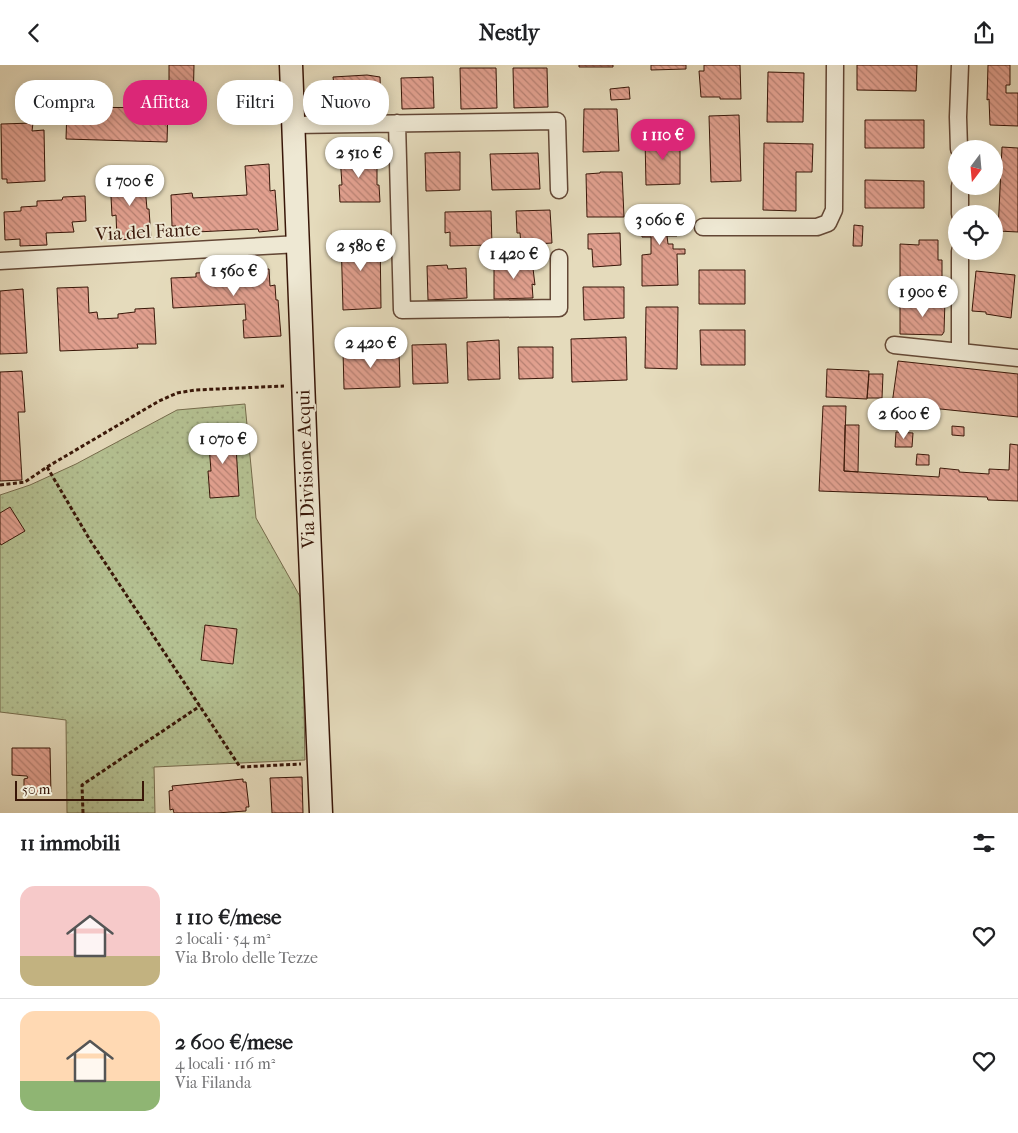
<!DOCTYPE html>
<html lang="it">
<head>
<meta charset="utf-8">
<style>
	body { margin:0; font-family:"IM FELL French Canon",serif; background:#f6f6f6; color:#202124; height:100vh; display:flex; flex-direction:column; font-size:19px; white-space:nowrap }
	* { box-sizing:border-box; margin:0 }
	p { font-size:16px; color:#757577 }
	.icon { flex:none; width:28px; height:28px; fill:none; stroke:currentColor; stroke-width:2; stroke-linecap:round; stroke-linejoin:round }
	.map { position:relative; height:748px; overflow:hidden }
	.details { display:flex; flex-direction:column; background:#fff; flex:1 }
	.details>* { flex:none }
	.guide { position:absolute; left:15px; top:15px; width:500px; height:45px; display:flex; gap:10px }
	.needle { width:32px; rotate:196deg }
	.controls { position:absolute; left:948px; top:75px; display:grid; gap:10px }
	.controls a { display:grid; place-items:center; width:55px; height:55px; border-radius:50%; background:#fff; box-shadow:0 2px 12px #0003; font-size:25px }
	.scale { position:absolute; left:15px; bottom:12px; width:129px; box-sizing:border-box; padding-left:5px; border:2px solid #381608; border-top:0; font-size:14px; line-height:18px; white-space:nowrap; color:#381608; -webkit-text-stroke:4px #eee8d3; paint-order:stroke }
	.price { position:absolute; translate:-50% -42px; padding:0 11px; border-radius:18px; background:#fff; color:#222; font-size:16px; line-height:32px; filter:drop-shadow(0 1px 2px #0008) }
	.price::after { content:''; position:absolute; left:50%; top:30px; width:15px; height:11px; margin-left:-8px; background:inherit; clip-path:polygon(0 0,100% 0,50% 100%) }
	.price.on { background:#db2777; color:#fff }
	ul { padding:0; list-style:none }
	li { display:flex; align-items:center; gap:15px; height:125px; padding:0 20px }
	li+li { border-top:1px solid #e0e0e0 }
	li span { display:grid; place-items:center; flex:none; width:140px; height:100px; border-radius:15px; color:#555 }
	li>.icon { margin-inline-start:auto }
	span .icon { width:60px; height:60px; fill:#fffc; stroke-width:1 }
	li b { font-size:21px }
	h2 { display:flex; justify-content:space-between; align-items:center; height:60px; padding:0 20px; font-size:21px }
	.chip { padding:0 18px; border-radius:20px; background:#fff; box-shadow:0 2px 12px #0003; font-size:18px; line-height:45px }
	.chip.on { background:#db2777; color:#fff }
	header { display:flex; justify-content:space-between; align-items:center; height:65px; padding:0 20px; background:#fff; font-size:22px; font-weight:700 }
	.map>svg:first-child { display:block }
	.park { fill:url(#park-dots); stroke:#766b4c }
	.building { fill:url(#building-back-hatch); stroke:#381608 }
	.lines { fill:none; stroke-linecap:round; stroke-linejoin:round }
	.street-casing { stroke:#634735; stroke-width:19 }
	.secondary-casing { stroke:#381608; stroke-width:25 }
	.path { stroke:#381608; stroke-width:3; stroke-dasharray:4 2.5; stroke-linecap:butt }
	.street { stroke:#eee8d3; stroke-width:16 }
	.secondary { stroke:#eee8d3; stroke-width:22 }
	.labels { text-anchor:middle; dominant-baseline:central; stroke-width:4; stroke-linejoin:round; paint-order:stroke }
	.street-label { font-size:19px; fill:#381608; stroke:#eee8d3 }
</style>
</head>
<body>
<header><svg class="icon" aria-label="back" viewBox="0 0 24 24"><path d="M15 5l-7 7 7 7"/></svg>Nestly<svg class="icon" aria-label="share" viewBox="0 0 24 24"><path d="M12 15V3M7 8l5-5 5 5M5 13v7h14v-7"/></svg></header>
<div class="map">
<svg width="1018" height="748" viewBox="0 0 1018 748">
	<defs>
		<pattern id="park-dots" width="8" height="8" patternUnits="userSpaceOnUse" patternTransform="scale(1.25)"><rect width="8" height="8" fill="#b4c091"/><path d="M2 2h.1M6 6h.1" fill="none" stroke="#9ca47c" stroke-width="1.8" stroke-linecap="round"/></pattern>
		<pattern id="building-back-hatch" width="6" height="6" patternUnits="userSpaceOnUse" patternTransform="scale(1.25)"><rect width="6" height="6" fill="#e1a08f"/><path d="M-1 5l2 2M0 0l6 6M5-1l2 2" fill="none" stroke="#b78173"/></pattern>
	</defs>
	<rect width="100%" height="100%" fill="#e5dbbc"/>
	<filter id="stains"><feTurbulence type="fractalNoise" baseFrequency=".004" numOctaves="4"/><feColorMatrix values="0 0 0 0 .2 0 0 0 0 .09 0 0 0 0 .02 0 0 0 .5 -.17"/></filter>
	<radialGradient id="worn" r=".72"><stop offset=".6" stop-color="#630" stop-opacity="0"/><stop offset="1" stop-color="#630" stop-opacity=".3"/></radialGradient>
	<path class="park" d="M 245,339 L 256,453 L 302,535 L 305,695 L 154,702 L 155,748 L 67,748 L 66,655 L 0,647 L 0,430 L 30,420 L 76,399 L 177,345 Z"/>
	<path class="building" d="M 169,0 L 194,0 L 193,43 L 169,43 Z
		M 579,0 L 613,0 L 613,2 L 579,2 Z
		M 651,0 L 686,0 L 686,4 L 651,5 Z
		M 704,0 L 740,0 L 741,34 L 720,34 L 720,32 L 701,32 L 699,6 L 704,6 Z
		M 857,0 L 917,0 L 916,26 L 857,25 Z
		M 988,0 L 1010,0 L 1010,20 L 1006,20 L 1006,28 L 1018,28 L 1018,61 L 990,60 L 989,34 L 987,35 Z
		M 460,3 L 496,3 L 497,43 L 461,44 Z
		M 513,3 L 547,3 L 548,42 L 514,43 Z
		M 768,7 L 804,8 L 803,57 L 767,57 Z
		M 367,10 L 380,12 L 381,40 L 358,44 L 337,44 L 333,12 Z
		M 433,12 L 434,43 L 402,44 L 401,13 Z
		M 629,22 L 630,34 L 611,35 L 610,24 Z
		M 67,42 L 168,43 L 167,77 L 66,74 Z
		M 584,44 L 617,44 L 619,86 L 583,87 Z
		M 739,50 L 741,116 L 711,117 L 709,51 Z
		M 865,55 L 924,55 L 924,83 L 865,83 Z
		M 33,58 L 32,66 L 44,65 L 45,116 L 7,118 L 7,114 L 2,114 L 1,59 Z
		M 645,73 L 680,73 L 680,119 L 646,120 Z
		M 764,78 L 813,79 L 812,107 L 796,107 L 796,146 L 763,145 Z
		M 1002,82 L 1018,83 L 1018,167 L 998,166 Z
		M 366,87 L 366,89 L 377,90 L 377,120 L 379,120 L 380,137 L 340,137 L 339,120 L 342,120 L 340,90 L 353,91 L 353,88 Z
		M 460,87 L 460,125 L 426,126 L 425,88 Z
		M 538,88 L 540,124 L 492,125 L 490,89 Z
		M 269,99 L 270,126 L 275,125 L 278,165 L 259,167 L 258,164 L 196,167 L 196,170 L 176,172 L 176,161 L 172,161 L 171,130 L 192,128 L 193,133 L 247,130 L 245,101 Z
		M 600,107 L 622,107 L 624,152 L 587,152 L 586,109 L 600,108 Z
		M 144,110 L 147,144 L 149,144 L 151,173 L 117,175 L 116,150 L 112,151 L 110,112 Z
		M 865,115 L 924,116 L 924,143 L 865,143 Z
		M 85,131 L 86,156 L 72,157 L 74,167 L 46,168 L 47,180 L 20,181 L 20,174 L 5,175 L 4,147 L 21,146 L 21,142 L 37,141 L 37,136 L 62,135 L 63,132 Z
		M 676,140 L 677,171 L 667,171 L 668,179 L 673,179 L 673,184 L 685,184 L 685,189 L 677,189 L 678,220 L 642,221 L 642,190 L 651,189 L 651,172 L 642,172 L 641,141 Z
		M 550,145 L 552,178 L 521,180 L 520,168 L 517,168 L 516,146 Z
		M 491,146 L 492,180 L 450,181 L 450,167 L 445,168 L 445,147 Z
		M 854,160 L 863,161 L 862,181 L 853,181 Z
		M 620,168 L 621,200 L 593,202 L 592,184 L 588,184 L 588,169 Z
		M 380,170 L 381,243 L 343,245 L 341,171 Z
		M 919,175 L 938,175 L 938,195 L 942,195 L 942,214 L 926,213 L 926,215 L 900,215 L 900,179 L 919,180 Z
		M 532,195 L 535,220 L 532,219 L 533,233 L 494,234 L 494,197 Z
		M 447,200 L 448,204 L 466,203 L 467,233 L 428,235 L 427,201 Z
		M 269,204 L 270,221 L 275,220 L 276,235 L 278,235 L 281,271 L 244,273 L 243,255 L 246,255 L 245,239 L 173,243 L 171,213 L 196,212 L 196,208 Z
		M 699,205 L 745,205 L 745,239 L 699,239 Z
		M 976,206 L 1015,210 L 1011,253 L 986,249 L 986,247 L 972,246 Z
		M 88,222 L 89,248 L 97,247 L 98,254 L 118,253 L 118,249 L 135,247 L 135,244 L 154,243 L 156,279 L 137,279 L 138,283 L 60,286 L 57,223 Z
		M 583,222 L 624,222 L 624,253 L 584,255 Z
		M 23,224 L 27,288 L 0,289 L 0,226 Z
		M 919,235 L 945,235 L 944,267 L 942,270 L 900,269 L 900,238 L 919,238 Z
		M 646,242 L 678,242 L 677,304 L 645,303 Z
		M 700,265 L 745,265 L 745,300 L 701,300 Z
		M 626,272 L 627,315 L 572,317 L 571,274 Z
		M 499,275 L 500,314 L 468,315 L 467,277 Z
		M 446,279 L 448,318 L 413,319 L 412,280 Z
		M 518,282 L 553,282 L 553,313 L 519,314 Z
		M 399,285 L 400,322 L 344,324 L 343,286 Z
		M 898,296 L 1018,309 L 1018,352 L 892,339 Z
		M 827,304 L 869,306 L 867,334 L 826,332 Z
		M 22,306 L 25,347 L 18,347 L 22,415 L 0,416 L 0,307 Z
		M 869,309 L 883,309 L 882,333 L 867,333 Z
		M 823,341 L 846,341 L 844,406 L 939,412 L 940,403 L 959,405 L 959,407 L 989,409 L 989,404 L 1009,405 L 1010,379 L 1018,380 L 1018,436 L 988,435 L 987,432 L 819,426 Z
		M 845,360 L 859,360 L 858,407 L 844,406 Z
		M 952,361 L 964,362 L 964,371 L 952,370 Z
		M 235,365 L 239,431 L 210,433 L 208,406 L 211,406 L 208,367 Z
		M 896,367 L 913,368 L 912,382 L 895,382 Z
		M 917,389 L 929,390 L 929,400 L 916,400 Z
		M 10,442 L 25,466 L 1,480 L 0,478 L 0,448 Z
		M 205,560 L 237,564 L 233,599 L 201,595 Z
		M 12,683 L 50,683 L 51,729 L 24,729 L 24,714 L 28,713 L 27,711 L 12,710 Z
		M 302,712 L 303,748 L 272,748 L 270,713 Z
		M 243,714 L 243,717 L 246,717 L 249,742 L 246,742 L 246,746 L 216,748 L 174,748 L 173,744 L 170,745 L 169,726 L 173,725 L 172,721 Z"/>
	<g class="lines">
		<defs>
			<path id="street" d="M 397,58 L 402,245 L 559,243 L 559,193
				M 294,60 L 557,56 L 559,125
				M 959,84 L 958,52 L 960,0
				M 960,149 L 960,121
				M 703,162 L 817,162 L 828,158 L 834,145 L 835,0
				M 0,196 L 299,179
				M 894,280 L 1018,293
				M 960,286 L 960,186"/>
			<path id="secondary" d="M 291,0 C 300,249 310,499 321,748"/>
		</defs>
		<use href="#street" class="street-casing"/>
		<use href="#secondary" class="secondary-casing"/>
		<path class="path" d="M 47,402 L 90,475 L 240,702 L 301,699
			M 0,420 L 25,417 L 47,402 L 159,336 L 177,328 L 195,325 L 284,321
			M 83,748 L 82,720 L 200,641"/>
		<use href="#street" class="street"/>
		<use href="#secondary" class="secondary"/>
	</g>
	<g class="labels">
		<g class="street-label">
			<text transform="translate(148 167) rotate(-3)">Via del Fante</text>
			<text transform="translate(306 404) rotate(-92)">Via Divisione Acqui</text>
		</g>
	</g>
	<rect width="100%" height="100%" filter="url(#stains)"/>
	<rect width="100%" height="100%" fill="url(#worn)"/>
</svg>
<div class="controls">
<a><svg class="needle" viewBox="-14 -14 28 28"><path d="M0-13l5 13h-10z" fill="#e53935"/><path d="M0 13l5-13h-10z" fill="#757577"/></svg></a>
<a><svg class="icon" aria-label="locate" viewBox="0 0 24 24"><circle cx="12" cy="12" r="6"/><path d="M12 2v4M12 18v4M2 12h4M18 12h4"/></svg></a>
</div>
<div class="scale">50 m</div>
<b class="price on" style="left:663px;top:96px">1 110 €</b>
<b class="price" style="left:359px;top:114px">2 510 €</b>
<b class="price" style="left:130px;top:142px">1 700 €</b>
<b class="price" style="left:660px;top:181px">3 060 €</b>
<b class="price" style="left:361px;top:207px">2 580 €</b>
<b class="price" style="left:514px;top:215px">1 420 €</b>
<b class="price" style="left:234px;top:232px">1 560 €</b>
<b class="price" style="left:923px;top:253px">1 900 €</b>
<b class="price" style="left:371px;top:304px">2 420 €</b>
<b class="price" style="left:904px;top:375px">2 600 €</b>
<b class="price" style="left:223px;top:400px">1 070 €</b>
<div class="guide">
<a class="chip">Compra</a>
<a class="chip on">Affitta</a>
<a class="chip">Filtri</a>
<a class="chip">Nuovo</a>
</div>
</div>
<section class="details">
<h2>11 immobili<svg class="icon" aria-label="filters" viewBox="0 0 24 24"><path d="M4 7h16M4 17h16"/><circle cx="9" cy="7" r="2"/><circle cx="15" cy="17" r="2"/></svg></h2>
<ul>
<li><span style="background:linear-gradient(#f6c9c9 70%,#c2b280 0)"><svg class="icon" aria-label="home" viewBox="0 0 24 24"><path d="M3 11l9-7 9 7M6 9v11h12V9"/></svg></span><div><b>1 110 €/mese</b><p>2 locali · 54 m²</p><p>Via Brolo delle Tezze</p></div><svg class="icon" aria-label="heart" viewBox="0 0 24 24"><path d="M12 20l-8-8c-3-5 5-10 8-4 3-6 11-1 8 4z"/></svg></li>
<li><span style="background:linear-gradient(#ffd9b3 70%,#8fb573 0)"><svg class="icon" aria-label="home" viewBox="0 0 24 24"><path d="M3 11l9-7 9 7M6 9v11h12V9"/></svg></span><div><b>2 600 €/mese</b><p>4 locali · 116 m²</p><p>Via Filanda</p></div><svg class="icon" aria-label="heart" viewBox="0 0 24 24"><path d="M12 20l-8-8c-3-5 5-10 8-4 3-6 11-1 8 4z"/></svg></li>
</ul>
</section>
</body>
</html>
